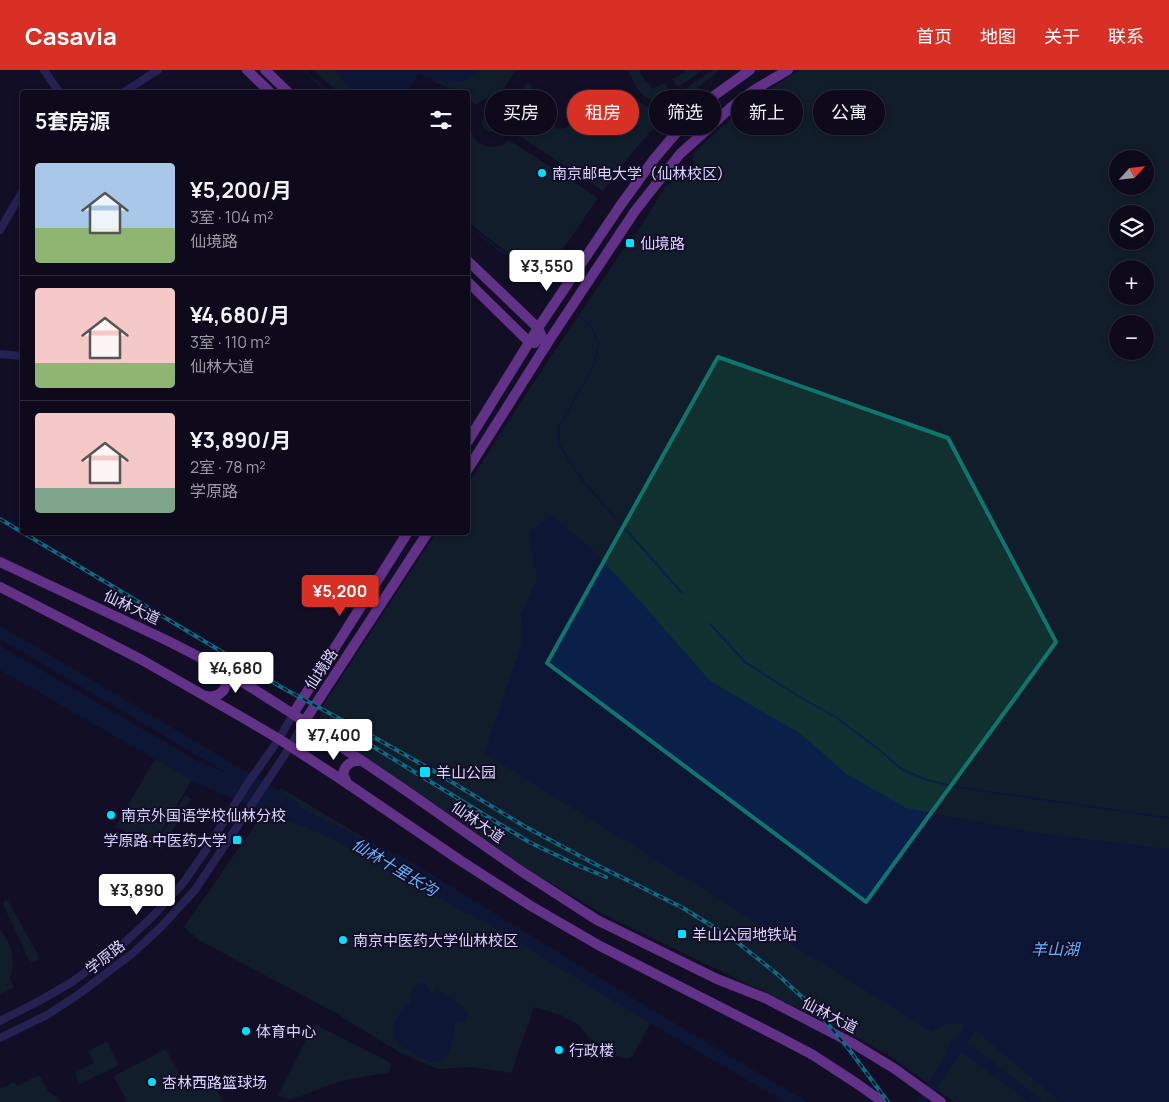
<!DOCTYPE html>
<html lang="zh">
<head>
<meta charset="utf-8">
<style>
	body { margin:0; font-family:Manrope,"Noto Sans SC",sans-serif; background:#1c1829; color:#f1f3f6; height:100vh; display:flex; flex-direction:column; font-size:19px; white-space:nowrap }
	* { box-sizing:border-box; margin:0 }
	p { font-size:16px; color:#9b9aa3 }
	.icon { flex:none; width:28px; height:28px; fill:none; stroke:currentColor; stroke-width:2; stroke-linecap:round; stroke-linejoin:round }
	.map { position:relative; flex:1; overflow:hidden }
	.side { position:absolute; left:20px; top:20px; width:450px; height:445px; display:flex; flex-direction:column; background:#0e0a1c; border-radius:5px; box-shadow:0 2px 8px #0003,0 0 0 1px #2e2b3b }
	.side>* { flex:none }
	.banner { position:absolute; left:485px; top:20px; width:475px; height:45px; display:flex; gap:10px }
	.needle { width:32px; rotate:63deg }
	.controls { position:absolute; left:1109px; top:80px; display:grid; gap:10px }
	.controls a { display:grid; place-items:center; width:45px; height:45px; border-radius:50%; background:#0e0a1c; box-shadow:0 2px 8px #0003,0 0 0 1px #2e2b3b; font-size:25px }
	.price { position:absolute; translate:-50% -42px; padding:0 11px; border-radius:5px; background:#fff; color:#222; font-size:16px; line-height:32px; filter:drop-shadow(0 1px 2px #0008) }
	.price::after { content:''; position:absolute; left:50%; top:30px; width:15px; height:11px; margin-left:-8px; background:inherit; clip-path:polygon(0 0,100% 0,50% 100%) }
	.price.current { background:#d93025; color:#fff }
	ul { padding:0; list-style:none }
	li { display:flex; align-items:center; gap:15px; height:125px; padding:0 15px }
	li+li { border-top:1px solid #2e2b3b }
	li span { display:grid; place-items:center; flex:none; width:140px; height:100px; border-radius:5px; color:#555 }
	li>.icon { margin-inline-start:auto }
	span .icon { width:60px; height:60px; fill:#fffc; stroke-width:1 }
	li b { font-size:21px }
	h2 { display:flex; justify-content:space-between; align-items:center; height:60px; padding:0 15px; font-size:21px }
	.chip { padding:0 18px; border-radius:22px; background:#0e0a1c; box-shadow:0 2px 8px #0003,0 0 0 1px #2e2b3b; font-size:18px; line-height:45px }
	.chip.current { background:#d93025; color:#fff }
	header { display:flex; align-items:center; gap:30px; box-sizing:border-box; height:70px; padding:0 25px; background:#d93025; color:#fff }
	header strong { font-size:24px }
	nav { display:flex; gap:28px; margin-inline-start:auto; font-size:18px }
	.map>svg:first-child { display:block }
	.green { fill:#113030; fill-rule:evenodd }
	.water { fill:#0a2049 }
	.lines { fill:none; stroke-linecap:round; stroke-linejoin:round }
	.stream { stroke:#0a2049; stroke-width:2 }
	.river { stroke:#0a2049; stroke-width:11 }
	.minor { stroke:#3c3887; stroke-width:8 }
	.major { stroke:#c45bff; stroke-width:10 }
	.rail-casing { stroke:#00e1ff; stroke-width:4 }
	.rail { stroke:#130e26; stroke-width:2; stroke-dasharray:5.5; stroke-linecap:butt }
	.marked { fill:none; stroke:#0f766e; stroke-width:4; stroke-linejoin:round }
	.poi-dot { fill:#00e1ff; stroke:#130e26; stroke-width:2 }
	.labels { text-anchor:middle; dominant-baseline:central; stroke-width:4; stroke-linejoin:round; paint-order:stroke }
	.poi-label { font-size:15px; fill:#d9d4ff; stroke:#130e26; text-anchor:start }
	.street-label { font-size:15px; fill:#d9d4ff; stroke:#130e26 }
	.water-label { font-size:16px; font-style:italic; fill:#62b3ff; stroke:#130e26 }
</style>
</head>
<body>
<header>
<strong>Casavia</strong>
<nav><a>首页</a><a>地图</a><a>关于</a><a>联系</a></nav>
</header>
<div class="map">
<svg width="1169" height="1032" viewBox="0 0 1169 1032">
	<rect width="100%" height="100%" fill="#130e26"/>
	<path class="green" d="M 314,0 L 334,0 L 349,16 L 353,22 L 338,22 Z
		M 479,0 L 516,0 L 502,21 L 495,28 C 487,28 482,29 476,35 L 468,29 L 468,22 L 457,22 L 433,11 L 438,10 L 448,13 C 453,11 456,12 461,12 C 468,10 475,5 479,0 Z
		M 628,0 L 639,0 L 646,13 L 648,12 L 652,19 L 665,13 L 670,22 C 647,42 637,19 628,0 Z
		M 685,0 L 703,0 L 681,15 L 678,16 L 676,15 L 672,9 L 685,2 Z
		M 713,0 L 720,0 C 703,14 685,27 670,42 C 645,66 623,93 603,121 L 512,61 C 515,52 513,46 508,38 L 526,14 L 529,14 L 531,16 L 545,45 L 551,54 L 558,59 L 565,58 L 633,25 C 637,32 655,43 663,40 C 668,38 672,32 675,29 C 686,17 699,9 713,0 Z
		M 800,0 L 1169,0 L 1169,1032 L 954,1032 L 890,986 L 851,964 L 603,844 L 529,800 L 425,727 L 323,660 C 319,651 319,644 324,634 L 436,463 L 468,462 L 468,414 L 536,309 L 633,165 L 636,164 L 665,117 L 694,93 L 692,89 L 693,84 C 701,76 710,68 718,60 C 744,37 771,17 800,0 ZM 1118,89 L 1145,89 L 1145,116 L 1118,116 ZM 1118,144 L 1145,144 L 1145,171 L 1118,171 ZM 1118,199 L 1145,199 L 1145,226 L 1118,226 ZM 1118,254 L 1145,254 L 1145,281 L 1118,281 Z
		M482 53a9 9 0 1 1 18 0a9 9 0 1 1-18 0Z
		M 468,53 C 471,65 476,75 489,77 C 493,77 498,77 502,75 C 504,74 506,72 509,70 L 598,128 L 547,202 L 541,206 L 529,200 L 468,152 Z
		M 157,686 L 193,708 L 151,779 L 146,775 L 147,773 C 135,773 127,769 122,758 L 121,760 L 115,757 Z
		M 281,718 L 656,943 L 633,986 L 627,989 L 617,986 L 614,979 L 605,977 L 589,968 L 579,955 L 561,945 L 534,937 L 511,1003 L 472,997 L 437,999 L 399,982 L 334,942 L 199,870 L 184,857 Z
		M 185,725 L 191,729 L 161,780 L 155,776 Z
		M 5,830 L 8,831 L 38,885 L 38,889 L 36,891 L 32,892 L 29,890 L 3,834 Z
		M 0,860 C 12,874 16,890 10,908 L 14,917 L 0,924 Z
		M 314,954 L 391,993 L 389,1003 C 368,1005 347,1009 327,1016 C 315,1020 302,1027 289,1029 C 286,1029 282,1027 278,1025 Z
		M 107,971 L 119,995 L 80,1014 L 75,1003 L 94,993 L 88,981 Z
		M 166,979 L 188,1022 L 212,1010 L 223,1032 L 127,1032 L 114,1006 Z
		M 39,1005 L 48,1021 L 56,1027 L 62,1032 L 0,1032 L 0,1019 L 14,1012 L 17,1016 Z"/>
	<path class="water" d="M 334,0 L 479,0 C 475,6 468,10 461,12 C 456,13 453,11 448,13 L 438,10 L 433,11 L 419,3 L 408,21 L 410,22 L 353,22 L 349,16 Z
		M 552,446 L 589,476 L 647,539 L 710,611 L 801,664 L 845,703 L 906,738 L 1039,763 L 1169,779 L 1169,1032 L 1060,1032 L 976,961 L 927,1032 L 916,1032 L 965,955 C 952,951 943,954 932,962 L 484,683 L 522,573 L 521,543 L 537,509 L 528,461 Z
		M 0,576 L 196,690 L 236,707 L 408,790 L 644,935 L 807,1032 L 785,1032 L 638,946 L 492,857 L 326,766 L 200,715 L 0,600 Z
		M 419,912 L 427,915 L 432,925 L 436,918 C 448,925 460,933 469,944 L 465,951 L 455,953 L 455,961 L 447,988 L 432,993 L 400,976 L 394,968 L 392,958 L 401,940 L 410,932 L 412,919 Z"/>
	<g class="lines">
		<path class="stream" d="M 303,0 L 329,22
			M 468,156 L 525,199 L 556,226
			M 573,240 L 591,256 L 599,274 L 593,297 L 559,356 L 558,373 L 582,410 L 682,523
			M 710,554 L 745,592 L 798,626 L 837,648 L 881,681 L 901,699 L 927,710 L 957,717 L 1169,748"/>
		<path class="river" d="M 0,562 L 295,737
			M 953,979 L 956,974 L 966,978 L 1036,1032"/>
		<path class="minor" d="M 44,0 L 59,22
			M 124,22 L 158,0
			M 0,160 L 22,122
			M 0,284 L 22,286
			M 0,951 L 41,930 L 72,912 L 122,875 L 151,848 L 184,812 L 206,780 L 248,713 L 279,669 L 293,644
			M 0,968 L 47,945 L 79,924 L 133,883 L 161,857 L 195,820 L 290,677 L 304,652"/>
		<path class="major" d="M 247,0 L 270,22
			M 265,0 L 288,22
			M 468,191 L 538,258 L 546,276
			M 468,212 L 529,272 L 535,273
			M 468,371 L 538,258 L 620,136 L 654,89 L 682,56 L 715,25 L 750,0
			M 468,399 L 550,269 L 635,141 L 680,84 L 710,57 L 730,38 L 754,20 L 788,0
			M 0,492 L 166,570 L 219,597 L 293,644 L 411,724 L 521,801 L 597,850 L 717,909 L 765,928 L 854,974 L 895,999 L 941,1032
			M 0,517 L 142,590 L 245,649 L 279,669 L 339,708 L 461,791 L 531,836 L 600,876 L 777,966 L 813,985 L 856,1013 L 883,1032
			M 206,626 C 223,629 233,613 221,599
			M 293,644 L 408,462
			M 304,652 L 428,462
			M 347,713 L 343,704 C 345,694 352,690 362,691"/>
		<defs>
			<path id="rail" d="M 0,449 L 281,617 L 379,670 L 432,700 L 524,756 L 595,794 L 683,838 L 733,869 L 776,903 L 815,939 L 848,978 L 888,1032
				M 341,657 L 529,772 L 577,795 L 606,807"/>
		</defs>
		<use href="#rail" class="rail-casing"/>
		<use href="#rail" class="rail"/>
	</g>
	<path d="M0 0H1169V1032H0ZM 718,287 L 948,368 L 1056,572 L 866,832 L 547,593 Z" fill="#130e26" fill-opacity=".55" fill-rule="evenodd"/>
	<path class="marked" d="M 718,287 L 948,368 L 1056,572 L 866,832 L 547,593 Z"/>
	<g class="poi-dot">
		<circle cx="542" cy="103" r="5"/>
		<rect x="625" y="168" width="10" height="10" rx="2.5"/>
		<rect x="419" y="696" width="12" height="12" rx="2.5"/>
		<circle cx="111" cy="745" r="5"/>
		<rect x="232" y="765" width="10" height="10" rx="2.5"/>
		<rect x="677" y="859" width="10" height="10" rx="2.5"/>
		<circle cx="343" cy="870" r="5"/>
		<circle cx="246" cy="961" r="5"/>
		<circle cx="559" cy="980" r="5"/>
		<circle cx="152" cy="1012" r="5"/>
	</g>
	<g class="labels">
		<g class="poi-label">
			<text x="552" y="103">南京邮电大学（仙林校区）</text>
			<text x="640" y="173">仙境路</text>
			<text x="436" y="702">羊山公园</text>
			<text x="121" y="745">南京外国语学校仙林分校</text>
			<text x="227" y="770" text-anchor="end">学原路·中医药大学</text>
			<text x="692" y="864">羊山公园地铁站</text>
			<text x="353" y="870">南京中医药大学仙林校区</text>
			<text x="256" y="961">体育中心</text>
			<text x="569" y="980">行政楼</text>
			<text x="162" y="1012">杏林西路篮球场</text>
		</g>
		<g class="street-label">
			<text transform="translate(132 537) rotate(25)">仙林大道</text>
			<text transform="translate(321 599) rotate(-57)">仙境路</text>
			<text transform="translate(478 752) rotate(35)">仙林大道</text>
			<text transform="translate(105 887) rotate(-38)">学原路</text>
			<text transform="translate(830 945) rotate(27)">仙林大道</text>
		</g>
		<g class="water-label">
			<text transform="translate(395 797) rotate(31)">仙林十里长沟</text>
			<text x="1055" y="879">羊山湖</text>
		</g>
	</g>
</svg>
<div class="controls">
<a><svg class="needle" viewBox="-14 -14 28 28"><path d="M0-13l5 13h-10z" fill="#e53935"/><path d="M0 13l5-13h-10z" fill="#9b9aa3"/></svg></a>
<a><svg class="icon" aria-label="layers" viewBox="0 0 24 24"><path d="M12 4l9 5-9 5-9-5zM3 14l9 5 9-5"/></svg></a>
<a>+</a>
<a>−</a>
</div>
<b class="price" style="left:547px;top:222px">¥3,550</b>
<b class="price current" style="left:340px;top:547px">¥5,200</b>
<b class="price" style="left:236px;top:624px">¥4,680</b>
<b class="price" style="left:334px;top:691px">¥7,400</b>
<b class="price" style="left:137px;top:846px">¥3,890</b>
<div class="banner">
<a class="chip">买房</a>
<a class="chip current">租房</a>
<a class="chip">筛选</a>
<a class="chip">新上</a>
<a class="chip">公寓</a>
</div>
<section class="side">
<h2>5套房源<svg class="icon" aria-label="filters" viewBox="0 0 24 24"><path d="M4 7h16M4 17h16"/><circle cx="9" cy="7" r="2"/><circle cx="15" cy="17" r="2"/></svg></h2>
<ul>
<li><span style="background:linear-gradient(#a9c7e8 65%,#8fb573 0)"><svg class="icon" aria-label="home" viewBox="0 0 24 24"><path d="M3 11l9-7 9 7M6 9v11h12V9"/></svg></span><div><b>¥5,200/月</b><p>3室 · 104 m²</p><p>仙境路</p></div></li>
<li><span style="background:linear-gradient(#f6c9c9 75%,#8fb573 0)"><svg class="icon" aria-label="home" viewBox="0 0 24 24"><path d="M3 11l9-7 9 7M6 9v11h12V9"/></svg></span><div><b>¥4,680/月</b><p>3室 · 110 m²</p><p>仙林大道</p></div></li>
<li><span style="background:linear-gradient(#f6c9c9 75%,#7fa58c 0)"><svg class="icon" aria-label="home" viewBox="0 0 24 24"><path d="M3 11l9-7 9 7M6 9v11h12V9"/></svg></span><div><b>¥3,890/月</b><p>2室 · 78 m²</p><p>学原路</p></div></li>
</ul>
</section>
</div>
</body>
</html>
